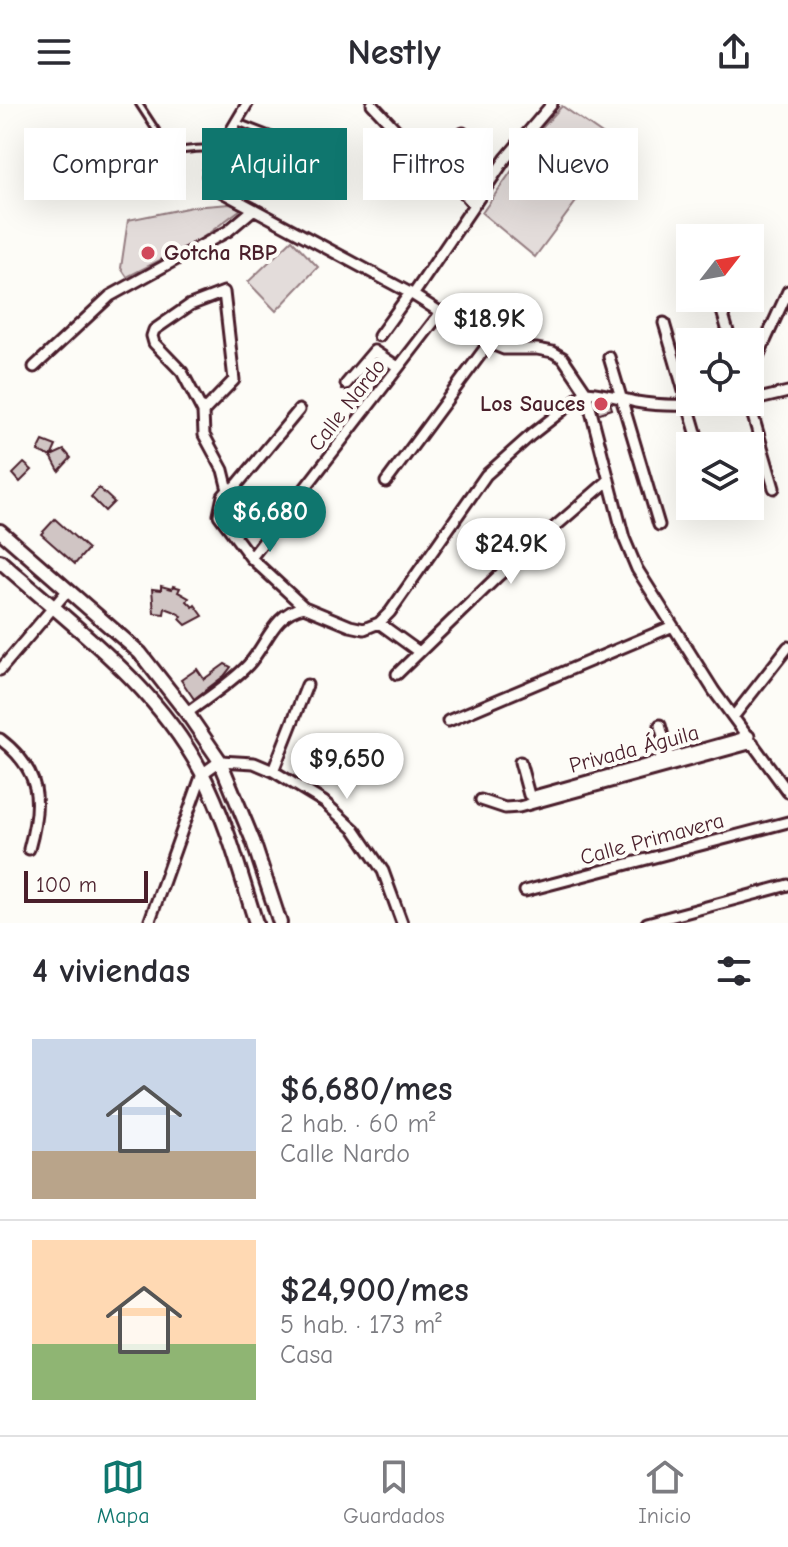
<!DOCTYPE html>
<html lang="es">
<head>
<meta charset="utf-8">
<style>
	body { margin:0; font-family:"Comic Neue",sans-serif; background:#f7f7f7; color:#2b2b33; height:100vh; display:flex; flex-direction:column; font-size:30px; white-space:nowrap }
	* { box-sizing:border-box; margin:0 }
	p { font-size:26px; color:#7c7c81 }
	.icon { flex:none; width:44px; height:44px; fill:none; stroke:currentColor; stroke-width:2; stroke-linecap:round; stroke-linejoin:round }
	.map { position:relative; height:819px; overflow:hidden }
	.drawer { display:flex; flex-direction:column; background:#fff; flex:1 }
	.drawer>* { flex:none }
	.top-card { position:absolute; left:24px; top:24px; width:740px; height:72px; display:flex; gap:16px }
	.needle { width:52px; rotate:59deg }
	.fabs { position:absolute; left:676px; top:120px; display:grid; gap:16px }
	.fabs a { display:grid; place-items:center; width:88px; height:88px; border-radius:0px; background:#fff; box-shadow:0 8px 32px #0002; font-size:40px }
	.scale { position:absolute; left:24px; bottom:20px; width:124px; box-sizing:border-box; padding-left:8px; border:4px solid #4a1f2b; border-top:0; font-size:22px; line-height:28px; white-space:nowrap; color:#4a1f2b; -webkit-text-stroke:6px #fdfcf7; paint-order:stroke }
	.price { position:absolute; translate:-50% -68px; padding:0 18px; border-radius:28px; background:#fff; color:#222; font-size:26px; line-height:52px; filter:drop-shadow(0 2px 4px #0008) }
	.price::after { content:''; position:absolute; left:50%; top:48px; width:24px; height:18px; margin-left:-12px; background:inherit; clip-path:polygon(0 0,100% 0,50% 100%) }
	.price.on { background:#0f766e; color:#fff }
	ul { padding:0; list-style:none }
	li { display:flex; align-items:center; gap:24px; height:200px; padding:0 32px }
	li+li { border-top:2px solid #e1e1e2 }
	li span { display:grid; place-items:center; flex:none; width:224px; height:160px; border-radius:0px; color:#555 }
	li>.icon { margin-inline-start:auto }
	span .icon { width:96px; height:96px; fill:#fffc; stroke-width:1 }
	li b { font-size:34px }
	h2 { display:flex; justify-content:space-between; align-items:center; height:96px; padding:0 32px; font-size:34px }
	.chip { padding:0 28px; border-radius:0px; background:#fff; box-shadow:0 8px 32px #0002; font-size:28px; line-height:72px }
	.chip.on { background:#0f766e; color:#fff }
	header { display:flex; justify-content:space-between; align-items:center; height:104px; padding:0 32px; background:#fff; font-size:36px; font-weight:600 }
	.tab-bar { display:flex; justify-content:space-around; align-items:center; height:112px; border-top:2px solid #e1e1e2; background:#fff; font-size:22px; color:#7c7c81 }
	.tab-bar a { display:grid; justify-items:center; gap:4px }
	.tab-bar .on { color:#0f766e }
	.map>svg:first-child { display:block }
	.green { fill:#e3dcda; stroke:#967e82; stroke-width:2 }
	.building { fill:#d0c5c4; stroke:#4a1f2b; stroke-width:2 }
	.lines { fill:none; stroke-linecap:round; stroke-linejoin:round }
	.service-casing { stroke:#4a1f2b; stroke-width:10 }
	.minor-casing { stroke:#4a1f2b; stroke-width:15 }
	.secondary-casing { stroke:#4a1f2b; stroke-width:18 }
	.service { stroke:#fdfcf7; stroke-width:4 }
	.minor { stroke:#fdfcf7; stroke-width:9 }
	.secondary { stroke:#fdfcf7; stroke-width:12 }
	.poi-dot { fill:#d1495b; stroke:#fdfcf7; stroke-width:3 }
	.labels { text-anchor:middle; dominant-baseline:central; stroke-width:8; stroke-linejoin:round; paint-order:stroke }
	.poi-label { font-size:22px; font-weight:bold; fill:#4a1f2b; stroke:#fdfcf7; text-anchor:start }
	.street-label { font-size:22px; fill:#4a1f2b; stroke:#fdfcf7 }
</style>
</head>
<body>
<header><svg class="icon" aria-label="menu" viewBox="0 0 24 24"><path d="M4 6h16M4 12h16M4 18h16"/></svg>Nestly<svg class="icon" aria-label="share" viewBox="0 0 24 24"><path d="M12 15V3M7 8l5-5 5 5M5 13v7h14v-7"/></svg></header>
<div class="map">
<svg width="788" height="819" viewBox="0 0 788 819">
	<rect width="100%" height="100%" fill="#fdfcf7"/>
	<filter id="ink" filterUnits="userSpaceOnUse"><feTurbulence type="fractalNoise" baseFrequency=".0125" numOctaves="2"/><feDisplacementMap in="SourceGraphic" scale="16" xChannelSelector="R" yChannelSelector="G"/><feConvolveMatrix kernelMatrix="1 2 1 2 8 2 1 2 1" color-interpolation-filters="sRGB"/></filter>
	<g filter="url(#ink)">
		<path class="green" d="M 562,2 L 618,41 L 535,153 L 482,109 L 542,24 Z
			M 230,100 L 241,105 L 201,135 L 127,173 L 121,164 L 128,116 L 192,103 Z
			M 292,136 L 318,163 L 276,207 L 248,178 Z"/>
		<path class="building" d="M 600,292 L 609,295 L 612,305 L 594,311 L 591,296 Z
			M 43,337 L 56,342 L 51,353 L 38,347 Z
			M 64,346 L 71,354 L 59,367 L 51,352 Z
			M 24,359 L 32,366 L 20,378 L 13,370 Z
			M 99,384 L 114,398 L 105,407 L 91,393 Z
			M 55,415 L 88,445 L 75,460 L 41,430 Z
			M 161,482 L 172,485 L 173,482 L 180,484 L 178,488 L 189,494 L 187,497 L 193,503 L 195,501 L 203,512 L 186,521 L 180,515 L 182,512 L 173,507 L 165,504 L 164,510 L 154,509 L 152,485 L 161,486 Z
			M 225,560 L 231,563 L 224,572 L 194,595 L 181,576 L 197,565 L 204,575 Z"/>
		<g class="lines">
			<defs>
				<path id="service" d="M 139,0 L 169,46 C 183,48 195,43 209,45 L 294,67
					M 237,18 L 317,49"/>
				<path id="minor" d="M 247,0 L 210,62 L 208,72 L 222,88 L 410,189 L 489,239 L 504,245 L 537,245 L 553,248 L 563,254 L 586,288 L 624,434 L 637,465 L 714,587 L 788,688
					M 372,0 L 412,43
					M 463,29 L 442,61 L 445,67 L 474,101
					M 413,191 L 506,54 L 552,0
					M 720,200 L 731,238
					M 664,219 L 700,342
					M 379,232 L 410,189
					M 609,253 L 659,421
					M 34,263 L 110,192 L 228,127 L 254,105
					M 750,270 L 788,187
					M 346,280 L 374,247 L 398,263
					M 586,288 C 604,289 619,294 636,298 C 669,304 706,300 740,298
					M 750,297 L 788,288
					M 749,298 L 774,384
					M 203,308 L 234,276 L 224,188 L 190,201 L 154,226 L 152,232 L 154,239 L 182,268 L 203,308 L 204,331 L 223,366 L 228,386 L 223,392 L 219,411 L 251,454 L 304,503 L 350,522 L 364,525 L 379,519 L 390,508 L 486,371 L 531,331 L 586,288
					M 386,378 L 489,239
					M 228,386 L 236,382 L 299,306
					M 717,402 L 717,403
					M 251,454 L 442,207
					M 379,519 L 419,548
					M 0,566 L 68,486
					M 397,570 L 498,472 L 609,376
					M 187,609 C 207,594 231,579 248,561 C 267,541 273,509 304,503
					M 734,612 L 788,543
					M 448,617 L 673,522
					M 660,621 L 669,654
					M 0,635 C 42,667 42,698 29,745
					M 520,658 L 529,691 L 534,692 L 749,632
					M 273,667 L 307,581
					M 481,696 L 505,704 L 519,703 L 753,639
					M 525,787 L 788,718
					M 149,819 L 202,670 L 220,657 L 254,659 L 273,667 L 324,698 L 355,726 L 383,767 L 402,819
					M 647,819 L 788,781"/>
				<path id="secondary" d="M 0,427 L 140,549 L 187,609 L 220,657 L 253,737 L 280,819
					M 0,457 C 73,522 155,580 202,669 C 226,715 240,769 256,819"/>
			</defs>
			<use href="#service" class="service-casing"/>
			<use href="#minor" class="minor-casing"/>
			<use href="#secondary" class="secondary-casing"/>
			<use href="#service" class="service"/>
			<use href="#minor" class="minor"/>
			<use href="#secondary" class="secondary"/>
		</g>
	</g>
	<g class="poi-dot">
		<circle cx="148" cy="149" r="8"/>
		<circle cx="601" cy="300" r="8"/>
	</g>
	<g class="labels">
		<g class="poi-label">
			<text x="164" y="149">Gotcha RBP</text>
			<text x="585" y="300" text-anchor="end">Los Sauces</text>
		</g>
		<g class="street-label">
			<text transform="translate(347 301) rotate(-52)">Calle Nardo</text>
			<text transform="translate(634 645) rotate(-15)">Privada Águila</text>
			<text transform="translate(652 735) rotate(-15)">Calle Primavera</text>
		</g>
	</g>
</svg>
<div class="fabs">
<a><svg class="needle" viewBox="-14 -14 28 28"><path d="M0-13l5 13h-10z" fill="#e53935"/><path d="M0 13l5-13h-10z" fill="#7c7c81"/></svg></a>
<a><svg class="icon" aria-label="locate" viewBox="0 0 24 24"><circle cx="12" cy="12" r="6"/><path d="M12 2v4M12 18v4M2 12h4M18 12h4"/></svg></a>
<a><svg class="icon" aria-label="layers" viewBox="0 0 24 24"><path d="M12 4l9 5-9 5-9-5zM3 14l9 5 9-5"/></svg></a>
</div>
<div class="scale">100 m</div>
<b class="price" style="left:489px;top:257px">$18.9K</b>
<b class="price on" style="left:270px;top:450px">$6,680</b>
<b class="price" style="left:511px;top:482px">$24.9K</b>
<b class="price" style="left:347px;top:697px">$9,650</b>
<div class="top-card">
<a class="chip">Comprar</a>
<a class="chip on">Alquilar</a>
<a class="chip">Filtros</a>
<a class="chip">Nuevo</a>
</div>
</div>
<section class="drawer">
<h2>4 viviendas<svg class="icon" aria-label="filters" viewBox="0 0 24 24"><path d="M4 7h16M4 17h16"/><circle cx="9" cy="7" r="2"/><circle cx="15" cy="17" r="2"/></svg></h2>
<ul>
<li><span style="background:linear-gradient(#c9d6e8 70%,#b9a48a 0)"><svg class="icon" aria-label="home" viewBox="0 0 24 24"><path d="M3 11l9-7 9 7M6 9v11h12V9"/></svg></span><div><b>$6,680/mes</b><p>2 hab. · 60 m²</p><p>Calle Nardo</p></div></li>
<li><span style="background:linear-gradient(#ffd9b3 65%,#8fb573 0)"><svg class="icon" aria-label="home" viewBox="0 0 24 24"><path d="M3 11l9-7 9 7M6 9v11h12V9"/></svg></span><div><b>$24,900/mes</b><p>5 hab. · 173 m²</p><p>Casa</p></div></li>
</ul>
</section>
<nav class="tab-bar">
<a class="on"><svg class="icon" aria-label="map" viewBox="0 0 24 24"><path d="M3 6l6-2 6 2 6-2v14l-6 2-6-2-6 2zM9 4v14M15 6v14"/></svg>Mapa</a>
<a><svg class="icon" aria-label="saved" viewBox="0 0 24 24"><path d="M7 4h10v16l-5-4-5 4z"/></svg>Guardados</a>
<a><svg class="icon" aria-label="home" viewBox="0 0 24 24"><path d="M3 11l9-7 9 7M6 9v11h12V9"/></svg>Inicio</a>
</nav>
</body>
</html>
